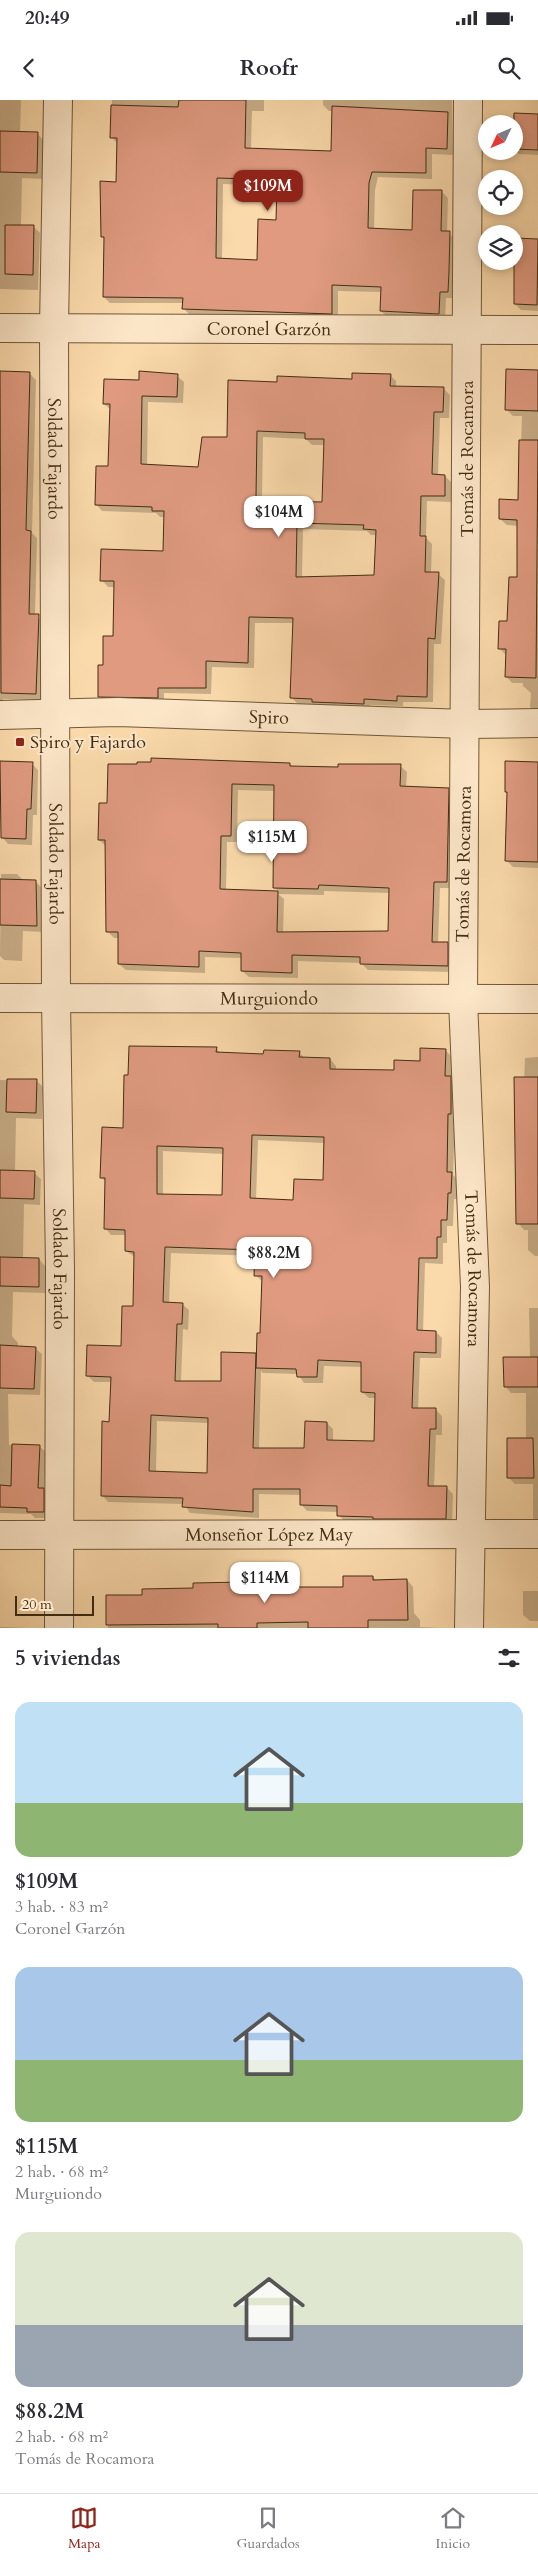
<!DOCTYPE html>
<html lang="es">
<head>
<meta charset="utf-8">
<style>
	body { margin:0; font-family:Cardo,serif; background:#f2f2f3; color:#2b2b33; height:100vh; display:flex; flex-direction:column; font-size:19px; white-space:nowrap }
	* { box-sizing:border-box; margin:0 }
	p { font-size:16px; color:#7c7c81 }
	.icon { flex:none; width:28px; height:28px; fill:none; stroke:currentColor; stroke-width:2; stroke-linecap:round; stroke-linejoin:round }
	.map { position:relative; height:1528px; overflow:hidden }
	.side { display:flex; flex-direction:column; background:#fff; flex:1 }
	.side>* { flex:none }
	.needle { width:32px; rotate:226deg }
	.fabs { position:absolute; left:478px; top:15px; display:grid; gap:10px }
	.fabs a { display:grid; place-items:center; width:45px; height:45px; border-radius:50%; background:#fff; box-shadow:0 2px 8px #0003; font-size:25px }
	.scale { position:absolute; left:15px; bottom:12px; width:79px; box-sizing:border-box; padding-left:5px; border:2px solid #422d13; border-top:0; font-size:14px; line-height:18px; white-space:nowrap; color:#422d13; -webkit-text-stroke:4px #fce6c8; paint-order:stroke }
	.price { position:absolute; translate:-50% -42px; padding:0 11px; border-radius:10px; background:#fff; color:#222; font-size:16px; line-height:32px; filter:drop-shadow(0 1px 2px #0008) }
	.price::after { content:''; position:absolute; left:50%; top:30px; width:15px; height:11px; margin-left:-8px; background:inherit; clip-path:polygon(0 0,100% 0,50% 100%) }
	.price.current { background:#8f2418; color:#fff }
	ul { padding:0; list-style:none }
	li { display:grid; align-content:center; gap:10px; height:265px; padding:0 15px }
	li span { display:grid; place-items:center; height:155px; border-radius:15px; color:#555 }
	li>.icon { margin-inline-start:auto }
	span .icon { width:90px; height:90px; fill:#fffc; stroke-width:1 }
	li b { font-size:21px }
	h2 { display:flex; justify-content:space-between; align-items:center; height:60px; padding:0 15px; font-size:21px }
	.status { display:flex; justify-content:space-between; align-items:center; height:35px; padding:0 25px; background:#fff; direction:ltr }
	.status svg { height:14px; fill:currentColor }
	header { display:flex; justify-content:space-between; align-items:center; height:65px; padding:0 15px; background:#fff; font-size:22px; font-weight:800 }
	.dock { display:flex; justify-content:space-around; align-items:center; height:70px; border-top:1px solid #e1e1e2; background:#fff; font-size:14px; color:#7c7c81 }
	.dock a { display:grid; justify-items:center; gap:2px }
	.dock .current { color:#8f2418 }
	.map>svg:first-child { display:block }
	.shadow { fill:#0003; fill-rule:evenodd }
	.building { fill:#df9a80; stroke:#422d13; fill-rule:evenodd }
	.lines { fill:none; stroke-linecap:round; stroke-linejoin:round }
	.minor-casing { stroke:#705839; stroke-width:30 }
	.minor { stroke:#fce6c8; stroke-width:28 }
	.poi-dot { fill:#8f2418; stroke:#fce6c8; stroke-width:2 }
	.labels { text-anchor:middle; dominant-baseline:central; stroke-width:4; stroke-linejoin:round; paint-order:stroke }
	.street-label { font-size:18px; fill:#422d13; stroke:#fce6c8 }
	.poi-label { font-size:18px; fill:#422d13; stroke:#fce6c8; text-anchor:start }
</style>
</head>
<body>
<div class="status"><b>20:49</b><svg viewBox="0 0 49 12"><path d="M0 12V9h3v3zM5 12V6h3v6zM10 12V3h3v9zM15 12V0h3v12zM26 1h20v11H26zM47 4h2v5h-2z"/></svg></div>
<header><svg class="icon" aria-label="back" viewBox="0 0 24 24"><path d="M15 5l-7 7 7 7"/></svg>Roofr<svg class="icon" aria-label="search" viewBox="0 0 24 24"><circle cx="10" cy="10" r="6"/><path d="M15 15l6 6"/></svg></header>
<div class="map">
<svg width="538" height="1528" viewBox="0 0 538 1528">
	<rect width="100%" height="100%" fill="#fad9ab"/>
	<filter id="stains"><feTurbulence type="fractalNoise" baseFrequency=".004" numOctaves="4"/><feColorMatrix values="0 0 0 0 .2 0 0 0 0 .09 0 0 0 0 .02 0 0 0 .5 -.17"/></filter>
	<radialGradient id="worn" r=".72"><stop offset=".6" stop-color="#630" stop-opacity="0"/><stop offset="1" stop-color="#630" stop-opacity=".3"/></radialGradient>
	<path class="shadow" d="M 0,0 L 21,0 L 20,33 L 37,33 L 43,40 L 43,79 L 22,78 L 21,126 L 34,127 L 40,133 L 38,190 L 0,189 Z
		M 112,0 L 264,0 L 264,11 L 252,11 L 251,49 L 333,52 L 333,11 L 329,11 L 323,5 L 323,0 L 452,0 L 453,55 L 432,54 L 432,79 L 378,77 L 375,90 L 374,130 L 413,131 L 442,92 L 448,98 L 447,132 L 455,139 L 454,198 L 446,198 L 445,220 L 387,217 L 381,211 L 382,192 L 338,191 L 338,219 L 190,215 L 184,209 L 184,203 L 110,203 L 104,197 L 105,139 L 102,136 L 117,83 L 118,44 L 111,37 ZM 223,84 L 278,86 L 277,121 L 259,161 L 222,159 Z
		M 513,15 L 538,15 L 538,55 L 519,54 L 514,50 Z
		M 514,140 L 538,141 L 538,211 L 521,210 L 515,204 Z
		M 538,271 L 538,613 L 530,607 L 531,593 L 523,586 L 523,583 L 512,583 L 506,576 L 507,556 L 500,549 L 509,523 L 518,478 L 518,426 L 507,425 L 500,419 L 519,401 L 522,316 L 513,316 L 506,309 Z
		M 0,272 L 30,274 L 36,280 L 32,433 L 37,438 L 35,516 L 45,522 L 42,600 L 3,599 L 3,606 L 0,608 Z
		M 390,275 L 396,281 L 396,287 L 444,289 L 450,295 L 449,318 L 440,318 L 438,376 L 445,376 L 451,382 L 451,402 L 427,401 L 426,438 L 432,444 L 431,473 L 438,474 L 445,480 L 441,544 L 434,544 L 433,602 L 403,602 L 403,606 L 370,605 L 370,610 L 320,608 L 316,604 L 298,604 L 292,598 L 294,523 L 255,523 L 254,568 L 212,567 L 211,594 L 164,593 L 164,604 L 106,603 L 99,596 L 104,566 L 115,538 L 116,487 L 108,487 L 102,480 L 164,452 L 165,417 L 160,417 L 156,413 L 102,411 L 96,404 L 109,367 L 111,310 L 104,304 L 140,281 L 177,276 L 184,282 L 183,303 L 148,302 L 147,366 L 199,368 L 278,283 L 353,280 ZM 263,337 L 306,339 L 312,345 L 325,345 L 324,403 L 278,402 L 275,399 L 262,399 ZM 303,429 L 367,431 L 371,435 L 377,435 L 376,476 L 302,478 Z
		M 0,663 L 32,664 L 38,670 L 37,715 L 33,715 L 32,745 L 8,744 L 2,737 Z
		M 538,663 L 538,768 L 513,767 L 507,761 L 508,694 L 506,692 Z
		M 289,664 L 293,667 L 339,669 L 400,666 L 407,672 L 406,687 L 448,689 L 454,696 L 453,788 L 440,788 L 438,843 L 447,844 L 454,850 L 453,872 L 368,870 L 361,863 L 298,861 L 298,878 L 249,877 L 242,871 L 243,858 L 205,857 L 205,873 L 126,870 L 119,864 L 120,838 L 114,838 L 107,831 L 106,746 L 99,740 L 109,704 ZM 238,690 L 275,691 L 274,787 L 279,792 L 226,790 L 227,742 L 237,742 ZM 324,791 L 390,793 L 389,832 L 283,833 L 284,799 L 278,794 L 324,795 Z
		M 1,774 L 17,774 L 24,781 L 36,782 L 42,788 L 43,832 L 23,831 L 22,861 L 4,860 L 0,856 Z
		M 216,948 L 221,954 L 265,955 L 299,952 L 305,959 L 330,959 L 336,966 L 336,970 L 395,971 L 445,950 L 452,957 L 451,979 L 456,984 L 453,1075 L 457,1079 L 457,1099 L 454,1099 L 453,1126 L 447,1126 L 447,1143 L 443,1143 L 443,1164 L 425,1163 L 423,1232 L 436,1232 L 442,1238 L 441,1258 L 420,1258 L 418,1309 L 436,1310 L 442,1316 L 442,1335 L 436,1335 L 434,1387 L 446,1387 L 453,1394 L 452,1424 L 345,1421 L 338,1415 L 338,1412 L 307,1411 L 301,1404 L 301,1395 L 259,1394 L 259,1418 L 190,1413 L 184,1404 L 108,1402 L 102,1395 L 111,1323 L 112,1282 L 94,1282 L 88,1276 L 123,1247 L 134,1207 L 135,1157 L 126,1151 L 126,1135 L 111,1135 L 105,1128 L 106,1082 L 101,1077 L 124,1029 ZM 258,1040 L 325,1043 L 324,1082 L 294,1101 L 256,1100 ZM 163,1051 L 224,1054 L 223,1097 L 163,1095 ZM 171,1153 L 256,1156 L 255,1175 L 263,1182 L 261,1234 L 257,1256 L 255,1254 L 222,1282 L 181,1282 L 183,1229 L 188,1230 L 189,1210 L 182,1204 L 169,1204 ZM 324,1266 L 363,1267 L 362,1292 L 369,1298 L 376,1298 L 375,1342 L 333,1341 L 333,1329 L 327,1323 L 305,1350 L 259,1349 L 261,1271 L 263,1273 L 298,1274 L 304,1283 L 323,1283 ZM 157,1321 L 209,1323 L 208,1374 L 156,1372 Z
		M 538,957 L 538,1156 L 535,1156 L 528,1150 L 528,1130 L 524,1130 L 518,1123 L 525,958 Z
		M 0,980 L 37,981 L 43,987 L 42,1019 L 16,1018 L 15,1072 L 34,1073 L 41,1079 L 40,1105 L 24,1104 L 23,1159 L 39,1159 L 45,1166 L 45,1193 L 13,1192 L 12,1236 L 18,1243 L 18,1247 L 35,1248 L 42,1254 L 40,1295 L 8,1294 L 9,1345 L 39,1346 L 46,1352 L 44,1390 L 50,1395 L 50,1418 L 35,1418 L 31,1414 L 0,1413 Z
		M 529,1208 L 538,1208 L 538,1423 L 533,1418 L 533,1384 L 515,1384 L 509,1378 L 526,1339 L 526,1293 L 511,1293 L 505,1286 L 530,1258 Z
		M 373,1477 L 377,1481 L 407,1480 L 413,1487 L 414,1513 L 420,1520 L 420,1527 L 442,1528 L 108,1528 L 107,1496 L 143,1496 L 292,1482 L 298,1488 L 344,1488 Z
		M 523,1491 L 538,1491 L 538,1521 L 530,1521 L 523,1515 Z
		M 0,1527 L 27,1528 L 28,1528 L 0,1528 Z"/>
	<path class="building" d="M 179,0 L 246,0 L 245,48 L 331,51 L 332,6 L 448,12 L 447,49 L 426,48 L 426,73 L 372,72 L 369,83 L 368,128 L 412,130 L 413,90 L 442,90 L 441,131 L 450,131 L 449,171 L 448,192 L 440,192 L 439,214 L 380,211 L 381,187 L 332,185 L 332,214 L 182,209 L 183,198 L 103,197 L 104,137 L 101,137 L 100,81 L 116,82 L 117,38 L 110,38 L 111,5 L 178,7 ZM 217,78 L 277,80 L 276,120 L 258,119 L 257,160 L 216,158 Z
		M 514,13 L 538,14 L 538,50 L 514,49 Z
		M 0,31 L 38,32 L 37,73 L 0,72 Z
		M 5,125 L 34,125 L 33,175 L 5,174 Z
		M 514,138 L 538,139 L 537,205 L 514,204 Z
		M 506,269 L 538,270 L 538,311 L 505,310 Z
		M 0,271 L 30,272 L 26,430 L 31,431 L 29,514 L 39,514 L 36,594 L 1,593 Z
		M 139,271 L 178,274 L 177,297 L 142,296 L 141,364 L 198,367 L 202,337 L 227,337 L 228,280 L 277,282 L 277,276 L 352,279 L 352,273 L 391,274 L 390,286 L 444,287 L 443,312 L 434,312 L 432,374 L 445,375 L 445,396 L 421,396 L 420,436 L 426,436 L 425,472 L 439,472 L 435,539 L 428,538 L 427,597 L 397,596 L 397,601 L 364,599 L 364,604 L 312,602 L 312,599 L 290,598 L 293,518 L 249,517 L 248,563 L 206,561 L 206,588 L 158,588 L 158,598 L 98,597 L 98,565 L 103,565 L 103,536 L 113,536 L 114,481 L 100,481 L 101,449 L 163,451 L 164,411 L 152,411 L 152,407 L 95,405 L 96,366 L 108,366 L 110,304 L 103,304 L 104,279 L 139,280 ZM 257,331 L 305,333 L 305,339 L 324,339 L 322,402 L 276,401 L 276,398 L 256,397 ZM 297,423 L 364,425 L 363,429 L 376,430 L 374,475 L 296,477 Z
		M 519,340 L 538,340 L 536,578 L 505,577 L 506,549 L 498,549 L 499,521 L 507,521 L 509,477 L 517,477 L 517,420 L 499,419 L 499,399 L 518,400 Z
		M 151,658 L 290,663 L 290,666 L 338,667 L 338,664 L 401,664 L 400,686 L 449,688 L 447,782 L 434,782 L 432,842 L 448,842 L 448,866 L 360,864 L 360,857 L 292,855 L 292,873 L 241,871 L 241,853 L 199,851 L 199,867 L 118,864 L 118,832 L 106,832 L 105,740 L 98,740 L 99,703 L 107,703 L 108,664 L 137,664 L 137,662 L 151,662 ZM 232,684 L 274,685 L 273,788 L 318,789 L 319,785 L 389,788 L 388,831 L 277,832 L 278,791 L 220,789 L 221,736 L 231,736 Z
		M 0,661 L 33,662 L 31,709 L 27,709 L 26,739 L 1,738 Z
		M 505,661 L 538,662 L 538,762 L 505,761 L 507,692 L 505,692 Z
		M 0,779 L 36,780 L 37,826 L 0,825 Z
		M 129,946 L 217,947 L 216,952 L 263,954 L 264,950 L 300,951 L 299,957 L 330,958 L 330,969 L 394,970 L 394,960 L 420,961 L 420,948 L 446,949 L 445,976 L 451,976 L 451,1014 L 448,1014 L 447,1072 L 452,1072 L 451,1093 L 448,1093 L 447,1120 L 441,1120 L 441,1137 L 437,1137 L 437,1158 L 419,1158 L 417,1230 L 436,1231 L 436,1253 L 414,1252 L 412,1308 L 436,1308 L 436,1329 L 430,1329 L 428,1386 L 447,1386 L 446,1419 L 373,1419 L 373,1417 L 337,1416 L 337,1406 L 300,1405 L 300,1389 L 253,1389 L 253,1412 L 182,1407 L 183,1398 L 101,1396 L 102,1321 L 109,1322 L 111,1277 L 86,1276 L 87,1245 L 121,1246 L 122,1206 L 133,1206 L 134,1152 L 125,1151 L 125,1130 L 104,1129 L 105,1078 L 100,1078 L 102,1027 L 123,1028 L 124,975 L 128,975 ZM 252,1035 L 324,1037 L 323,1080 L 294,1079 L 293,1100 L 250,1098 ZM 157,1046 L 223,1048 L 222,1095 L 157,1094 ZM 165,1147 L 255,1150 L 254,1176 L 262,1176 L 260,1233 L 257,1233 L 256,1268 L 296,1269 L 297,1277 L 317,1277 L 318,1260 L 361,1262 L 361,1292 L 375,1293 L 374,1341 L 327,1340 L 327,1322 L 305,1321 L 304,1348 L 253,1348 L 256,1253 L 221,1252 L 221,1281 L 175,1281 L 177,1224 L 182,1224 L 183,1203 L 163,1202 ZM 151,1315 L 208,1318 L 207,1373 L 149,1371 Z
		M 514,977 L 538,977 L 538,1124 L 516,1124 Z
		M 7,979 L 37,979 L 36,1013 L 6,1012 Z
		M 0,1070 L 35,1071 L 34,1099 L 0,1098 Z
		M 0,1157 L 39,1158 L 39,1187 L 0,1186 Z
		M 0,1245 L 36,1247 L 34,1289 L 0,1288 Z
		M 503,1257 L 538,1257 L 538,1287 L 504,1287 Z
		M 507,1338 L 533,1338 L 534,1378 L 507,1378 Z
		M 12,1344 L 40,1345 L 38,1388 L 44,1388 L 44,1412 L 27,1412 L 27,1408 L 0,1407 L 0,1385 L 11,1386 Z
		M 343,1476 L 373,1476 L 373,1480 L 407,1479 L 408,1520 L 368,1520 L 368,1528 L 308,1528 L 308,1522 L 257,1523 L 257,1528 L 218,1528 L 218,1524 L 106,1525 L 106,1495 L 142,1495 L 142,1489 L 193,1488 L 193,1483 L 292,1481 L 292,1487 L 343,1487 Z"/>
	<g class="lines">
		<defs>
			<g id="minor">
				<path id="s1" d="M 58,0 L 54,227 L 56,898 L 60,1169 L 59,1528"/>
				<path id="s2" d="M 468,0 L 463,900 L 475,1187 L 469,1528"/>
				<path id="s3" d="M 0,228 L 538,230"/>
				<path id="s4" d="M 0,615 L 118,612 L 466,624 L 538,623"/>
				<path id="s5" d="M 0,898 L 538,899"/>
				<path id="s6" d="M 0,1435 L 538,1434"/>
			</g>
		</defs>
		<use href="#minor" class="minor-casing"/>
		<use href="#minor" class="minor"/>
	</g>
	<rect class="poi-dot" x="15" y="637" width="10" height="10" rx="2.5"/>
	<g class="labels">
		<g class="street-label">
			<text stroke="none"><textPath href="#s3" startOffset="269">Coronel Garzón</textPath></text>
			<text stroke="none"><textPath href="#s1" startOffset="359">Soldado Fajardo</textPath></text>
			<text transform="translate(467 359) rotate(-90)">Tomás de Rocamora</text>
			<text stroke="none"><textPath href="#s4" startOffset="269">Spiro</textPath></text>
			<text stroke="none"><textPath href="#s1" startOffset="764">Soldado Fajardo</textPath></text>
			<text transform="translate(464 764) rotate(-89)">Tomás de Rocamora</text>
			<text stroke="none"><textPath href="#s5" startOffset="269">Murguiondo</textPath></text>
			<text stroke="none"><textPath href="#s1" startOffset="1169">Soldado Fajardo</textPath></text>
			<text stroke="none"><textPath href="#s2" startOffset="1169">Tomás de Rocamora</textPath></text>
			<text stroke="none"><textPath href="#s6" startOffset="269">Monseñor López May</textPath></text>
		</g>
		<g class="poi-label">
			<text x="30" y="642">Spiro y Fajardo</text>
		</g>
	</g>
	<rect width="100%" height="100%" filter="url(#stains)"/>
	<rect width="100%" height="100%" fill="url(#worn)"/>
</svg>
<div class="fabs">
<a><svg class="needle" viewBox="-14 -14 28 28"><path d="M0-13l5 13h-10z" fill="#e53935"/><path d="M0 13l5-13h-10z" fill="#7c7c81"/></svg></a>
<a><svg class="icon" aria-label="locate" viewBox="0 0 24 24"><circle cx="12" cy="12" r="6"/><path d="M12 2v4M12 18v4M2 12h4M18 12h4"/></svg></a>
<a><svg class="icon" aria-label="layers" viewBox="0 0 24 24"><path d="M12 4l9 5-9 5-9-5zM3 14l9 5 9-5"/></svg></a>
</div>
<div class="scale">20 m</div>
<b class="price current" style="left:268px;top:112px">$109M</b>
<b class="price" style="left:279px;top:438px">$104M</b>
<b class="price" style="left:272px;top:763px">$115M</b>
<b class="price" style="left:274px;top:1179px">$88.2M</b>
<b class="price" style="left:265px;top:1504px">$114M</b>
</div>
<section class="side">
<h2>5 viviendas<svg class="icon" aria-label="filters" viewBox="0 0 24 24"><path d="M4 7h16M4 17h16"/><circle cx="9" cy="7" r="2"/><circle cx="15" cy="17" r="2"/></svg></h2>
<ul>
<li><span style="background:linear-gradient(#bfe0f5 65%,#8fb573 0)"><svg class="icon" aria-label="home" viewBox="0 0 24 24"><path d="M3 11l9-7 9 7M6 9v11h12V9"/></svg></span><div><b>$109M</b><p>3 hab. · 83 m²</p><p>Coronel Garzón</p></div></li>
<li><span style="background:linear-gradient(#a9c7e8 60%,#8fb573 0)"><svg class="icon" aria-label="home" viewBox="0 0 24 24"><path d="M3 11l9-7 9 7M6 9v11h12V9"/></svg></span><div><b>$115M</b><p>2 hab. · 68 m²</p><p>Murguiondo</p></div></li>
<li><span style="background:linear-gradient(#dfe7d0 60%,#9aa5b1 0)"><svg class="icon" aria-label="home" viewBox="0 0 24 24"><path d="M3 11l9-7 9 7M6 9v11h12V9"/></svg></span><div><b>$88.2M</b><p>2 hab. · 68 m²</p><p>Tomás de Rocamora</p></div></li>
</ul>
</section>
<nav class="dock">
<a class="current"><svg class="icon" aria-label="map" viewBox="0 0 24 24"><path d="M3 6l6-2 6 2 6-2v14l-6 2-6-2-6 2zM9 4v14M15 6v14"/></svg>Mapa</a>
<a><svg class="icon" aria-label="saved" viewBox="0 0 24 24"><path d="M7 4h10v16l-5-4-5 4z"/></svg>Guardados</a>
<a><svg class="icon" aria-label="home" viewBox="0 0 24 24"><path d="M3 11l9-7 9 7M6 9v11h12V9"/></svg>Inicio</a>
</nav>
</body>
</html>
